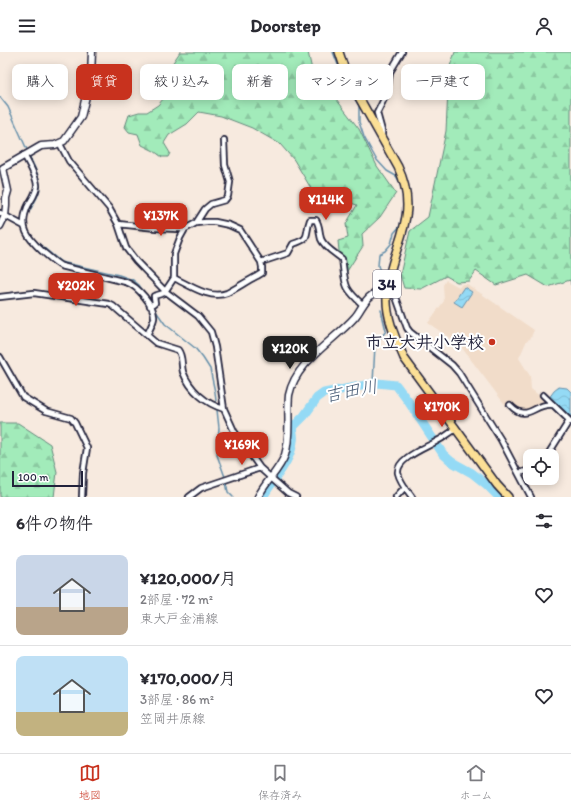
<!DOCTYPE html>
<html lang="ja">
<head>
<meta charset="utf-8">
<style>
	body { margin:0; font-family:Itim,"Klee One",sans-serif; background:#f7f7f7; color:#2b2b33; height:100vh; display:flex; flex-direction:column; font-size:15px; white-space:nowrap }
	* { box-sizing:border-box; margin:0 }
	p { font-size:13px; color:#7c7c81 }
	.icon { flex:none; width:22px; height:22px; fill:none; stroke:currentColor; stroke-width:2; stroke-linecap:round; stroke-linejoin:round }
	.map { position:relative; height:445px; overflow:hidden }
	.side { display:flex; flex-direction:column; background:#fff; flex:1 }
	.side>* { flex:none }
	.guide { position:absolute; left:12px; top:12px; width:547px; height:36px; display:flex; gap:8px }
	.fabs { position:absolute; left:523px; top:397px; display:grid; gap:8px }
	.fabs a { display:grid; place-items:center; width:36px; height:36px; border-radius:8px; background:#fff; box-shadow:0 2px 10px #0003; font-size:20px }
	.scale { position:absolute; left:12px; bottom:10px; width:71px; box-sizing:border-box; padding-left:4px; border:2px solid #22223b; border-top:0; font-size:11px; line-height:14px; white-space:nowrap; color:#22223b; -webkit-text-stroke:3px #fff; paint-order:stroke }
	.price { position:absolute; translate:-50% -34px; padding:0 9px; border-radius:8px; background:#c8321e; color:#fff; font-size:13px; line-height:26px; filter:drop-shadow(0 1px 2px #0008) }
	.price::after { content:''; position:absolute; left:50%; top:24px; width:12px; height:9px; margin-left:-6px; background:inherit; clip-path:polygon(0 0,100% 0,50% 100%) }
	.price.selected { background:#222; color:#fff }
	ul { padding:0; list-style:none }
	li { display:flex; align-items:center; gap:12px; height:100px; padding:0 16px }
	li+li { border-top:1px solid #e1e1e2 }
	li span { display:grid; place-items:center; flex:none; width:112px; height:80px; border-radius:8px; color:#555 }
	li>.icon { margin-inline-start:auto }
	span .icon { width:48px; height:48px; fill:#fffc; stroke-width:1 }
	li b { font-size:17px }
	h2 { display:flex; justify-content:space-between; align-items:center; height:48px; padding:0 16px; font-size:17px }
	.tag { padding:0 14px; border-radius:8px; background:#fff; box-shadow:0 2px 10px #0003; font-size:14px; line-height:36px }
	.tag.selected { background:#c8321e; color:#fff }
	header { display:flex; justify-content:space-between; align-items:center; height:52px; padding:0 16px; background:#fff; font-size:18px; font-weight:800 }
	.tabs { display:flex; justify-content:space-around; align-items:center; height:56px; border-top:1px solid #e1e1e2; background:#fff; font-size:11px; color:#7c7c81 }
	.tabs a { display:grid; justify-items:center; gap:2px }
	.tabs .selected { color:#c8321e }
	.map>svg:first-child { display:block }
	.built { fill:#f1dcc9 }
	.forest { fill:url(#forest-firs); stroke:#62867a }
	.water { fill:url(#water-waves); stroke:#6690ab }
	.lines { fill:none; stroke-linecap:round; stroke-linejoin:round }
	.stream { stroke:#6690ab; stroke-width:1.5 }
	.river { stroke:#94daf5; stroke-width:9 }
	.minor-casing { stroke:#22223b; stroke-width:8 }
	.secondary-casing { stroke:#22223b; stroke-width:9 }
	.primary-casing { stroke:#22223b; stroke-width:10 }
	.minor { stroke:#fff; stroke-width:4.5 }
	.secondary { stroke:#fff; stroke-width:6 }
	.primary { stroke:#fbdf96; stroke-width:7 }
	.poi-dot { fill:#c8321e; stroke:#fff; stroke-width:1.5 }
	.labels { text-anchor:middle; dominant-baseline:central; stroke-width:4; stroke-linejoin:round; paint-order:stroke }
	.shield { fill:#fff; stroke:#646476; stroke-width:1 }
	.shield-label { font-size:16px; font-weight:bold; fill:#22223b }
	.poi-label { font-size:17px; font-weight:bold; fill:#22223b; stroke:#fff; text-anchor:end }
	.water-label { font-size:18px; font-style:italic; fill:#445973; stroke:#fff }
</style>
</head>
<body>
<header><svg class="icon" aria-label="menu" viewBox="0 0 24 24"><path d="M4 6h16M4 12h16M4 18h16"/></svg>Doorstep<svg class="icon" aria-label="person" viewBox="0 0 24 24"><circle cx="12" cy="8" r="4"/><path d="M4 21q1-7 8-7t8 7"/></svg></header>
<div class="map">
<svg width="571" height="445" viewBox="0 0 571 445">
	<defs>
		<pattern id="forest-firs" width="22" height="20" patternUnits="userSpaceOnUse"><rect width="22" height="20" fill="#a2ebba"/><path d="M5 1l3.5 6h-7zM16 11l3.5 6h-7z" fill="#8bc9a1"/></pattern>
		<pattern id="water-waves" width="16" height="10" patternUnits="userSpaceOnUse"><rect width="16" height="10" fill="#94daf5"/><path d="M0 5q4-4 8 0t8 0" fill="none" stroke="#7fbbd3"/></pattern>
	</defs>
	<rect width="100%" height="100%" fill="#f7eadf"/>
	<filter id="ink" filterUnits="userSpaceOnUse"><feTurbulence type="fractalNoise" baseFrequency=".025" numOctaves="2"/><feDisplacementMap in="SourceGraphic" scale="8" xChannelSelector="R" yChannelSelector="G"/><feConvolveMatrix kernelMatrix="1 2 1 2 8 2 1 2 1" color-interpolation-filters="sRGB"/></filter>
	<g filter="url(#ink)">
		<path class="built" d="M 446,228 L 459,235 L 462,232 L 467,232 L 534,278 L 530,287 L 527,288 L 519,306 L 530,324 L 531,337 L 547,350 L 526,359 L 518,358 L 511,351 L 506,354 L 459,292 L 428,271 L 444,249 L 443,233 Z"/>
		<path class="forest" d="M 180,0 L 308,0 L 312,18 L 330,39 L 359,77 L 377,114 L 396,141 L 380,165 L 362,182 L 363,194 L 344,224 L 341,219 L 338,189 L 348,186 L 346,172 L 357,153 L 312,138 L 294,108 L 280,92 L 252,76 L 221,64 L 199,60 L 187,72 L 169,83 L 164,91 L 170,101 L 168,105 L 162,105 L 154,99 L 142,93 L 138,82 L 129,80 L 125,75 L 129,63 L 139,60 L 147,60 L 158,53 L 170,39 L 162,27 Z
			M 455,0 L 571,0 L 571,233 L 570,228 L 548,235 L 528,223 L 496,233 L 476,219 L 469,229 L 457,230 L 446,224 L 421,237 L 404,236 L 400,223 L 410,179 L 428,165 L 446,79 L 449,17 Z
			M 0,371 L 18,371 L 50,392 L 57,420 L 54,445 L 0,445 Z"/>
		<path class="water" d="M 464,235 L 472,240 L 462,255 L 454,250 Z
			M 559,335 L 567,336 L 571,340 L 571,365 L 569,366 L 564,360 L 549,346 L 554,339 Z"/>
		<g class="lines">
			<path class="stream" d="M 333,0 L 344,28 L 359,54 L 359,70 L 364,85 L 376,107 L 387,119 L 396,124 L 400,131 L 403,143
				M 0,45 L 8,55 L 28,100
				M 26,166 C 29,158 35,151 38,143 C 44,130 34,115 29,103
				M 32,186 L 61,210 L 119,223 L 133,228 L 139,233 L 147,245
				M 381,221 L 378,214 L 379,202 L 385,199 L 391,192 L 394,181 L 400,174 L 402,164
				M 153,255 L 165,272 L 195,296 L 203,306 L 210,317 L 215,340 L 219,376 L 217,403 L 225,425 L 228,440 L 233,445
				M 373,331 L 375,293 L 386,279 L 381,258"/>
			<path class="river" d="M 263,445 C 273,427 291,410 293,389 C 294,385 293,380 292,376 L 304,364 L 317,346 L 324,341 L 377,331 L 396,333 L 408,349 L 443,402 L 452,410 L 472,421 L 487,433 L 499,445"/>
			<defs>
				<path id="minor" d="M 382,85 L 382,79 L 377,61 L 387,41 L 390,20 L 402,0
					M 60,92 L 69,109 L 109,156 L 118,172 L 126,196 L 136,209 L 165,239 L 198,264 L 211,280 L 215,295 L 224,357 L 234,379 L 260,416 L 288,441 L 296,445
					M 24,103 C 28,110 37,126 37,134 C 36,143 30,149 27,156 C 19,176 28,186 42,199 C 48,204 54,210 61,214 L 126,230 C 137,234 155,253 154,266 C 153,272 149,278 147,283
					M 0,161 L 24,174
					M 196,171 L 205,157 L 211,152 L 225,148 L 228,144 L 230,130 L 225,113 L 224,88
					M 118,172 L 156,176 L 178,177 L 185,177 L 196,171 L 206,170 L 215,170 L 229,173 L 240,178 L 261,210 L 262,215 L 262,221 L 257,224 C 247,229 237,236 227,241 C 210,248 189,233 174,226
					M 261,210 L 288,201 L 293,192 C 312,186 304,184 310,168 L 316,168 C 320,174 319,180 321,187 C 324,195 336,202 342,207 C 346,233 342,234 363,253
					M 387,241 L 392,241 L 396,245 L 407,276 L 410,280 L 452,313 L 459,321 L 501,388 L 531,445
					M 0,245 L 34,241 L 109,252 L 113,254 L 156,291 L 178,298 C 183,304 181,313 183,320 C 190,338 206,352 224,357
					M 150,254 L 155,251 L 154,244 L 164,241 L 174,226 L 174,202 L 180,186 L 185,177
					M 0,305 L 23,345 L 46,359 L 71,366 L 75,371 L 87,396 L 83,421 L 82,445
					M 543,343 L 571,370
					M 510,353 C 528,372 534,350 553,353
					M 547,404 L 569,369
					M 519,421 L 530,418
					M 189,445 L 201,436 L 260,416
					M 396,445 L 405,435
					M 412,445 C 407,438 400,430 398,421 C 396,406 428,395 437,389 C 444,386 449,381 456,377"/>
				<path id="secondary" d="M 0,174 L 5,164 L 6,154 L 6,146 L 8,139 L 3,116 L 41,94 L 55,93 L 64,89 L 81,65 L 91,23 L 92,0
					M 258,445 C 265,430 279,419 285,403 C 291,384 287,363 289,343 C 296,309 333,290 355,265 C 361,258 364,248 372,243 C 376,240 382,241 387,241"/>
				<path id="primary" d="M 339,0 L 347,24 L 398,115 C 423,169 388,194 387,245 C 386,266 396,287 404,306 L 497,433 L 508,445"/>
			</defs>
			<use href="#minor" class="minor-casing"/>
			<use href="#secondary" class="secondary-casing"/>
			<use href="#primary" class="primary-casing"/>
			<use href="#minor" class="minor"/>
			<use href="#secondary" class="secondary"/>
			<use href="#primary" class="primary"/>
		</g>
	</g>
	<circle class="poi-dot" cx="492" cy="290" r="4"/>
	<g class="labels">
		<rect class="shield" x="373" y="218" width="28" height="28" rx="3"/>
		<g class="shield-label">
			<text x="387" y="232">34</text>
		</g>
		<g class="poi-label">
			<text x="484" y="290">市立大井小学校</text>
		</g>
		<g class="water-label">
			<text transform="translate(351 339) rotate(-11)">吉田川</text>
		</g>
	</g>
</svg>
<div class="fabs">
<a><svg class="icon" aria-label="locate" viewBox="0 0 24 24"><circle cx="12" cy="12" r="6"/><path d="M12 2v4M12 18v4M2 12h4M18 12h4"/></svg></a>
</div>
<div class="scale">100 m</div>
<b class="price" style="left:326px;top:169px">¥114K</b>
<b class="price" style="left:161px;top:185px">¥137K</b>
<b class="price" style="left:76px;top:255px">¥202K</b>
<b class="price selected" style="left:290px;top:318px">¥120K</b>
<b class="price" style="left:442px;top:376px">¥170K</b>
<b class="price" style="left:242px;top:414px">¥169K</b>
<div class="guide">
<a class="tag">購入</a>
<a class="tag selected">賃貸</a>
<a class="tag">絞り込み</a>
<a class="tag">新着</a>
<a class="tag">マンション</a>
<a class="tag">一戸建て</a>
</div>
</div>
<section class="side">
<h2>6件の物件<svg class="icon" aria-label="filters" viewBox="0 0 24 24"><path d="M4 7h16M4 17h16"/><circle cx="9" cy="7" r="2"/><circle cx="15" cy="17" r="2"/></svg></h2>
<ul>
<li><span style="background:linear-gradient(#c9d6e8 65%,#b9a48a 0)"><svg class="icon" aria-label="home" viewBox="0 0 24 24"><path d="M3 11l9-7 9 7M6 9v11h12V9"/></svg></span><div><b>¥120,000/月</b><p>2部屋 · 72 m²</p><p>東大戸金浦線</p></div><svg class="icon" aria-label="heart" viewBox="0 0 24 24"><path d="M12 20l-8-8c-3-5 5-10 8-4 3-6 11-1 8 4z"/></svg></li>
<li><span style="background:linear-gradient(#bfe0f5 70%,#c2b280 0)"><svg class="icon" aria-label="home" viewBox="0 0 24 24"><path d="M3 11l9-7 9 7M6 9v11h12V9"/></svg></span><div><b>¥170,000/月</b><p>3部屋 · 86 m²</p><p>笠岡井原線</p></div><svg class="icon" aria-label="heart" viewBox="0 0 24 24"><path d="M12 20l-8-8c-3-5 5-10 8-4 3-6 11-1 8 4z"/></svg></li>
</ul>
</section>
<nav class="tabs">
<a class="selected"><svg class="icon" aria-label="map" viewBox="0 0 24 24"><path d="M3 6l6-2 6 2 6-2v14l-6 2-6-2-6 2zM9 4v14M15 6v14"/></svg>地図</a>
<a><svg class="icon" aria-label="saved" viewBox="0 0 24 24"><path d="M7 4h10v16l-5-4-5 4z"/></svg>保存済み</a>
<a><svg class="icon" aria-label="home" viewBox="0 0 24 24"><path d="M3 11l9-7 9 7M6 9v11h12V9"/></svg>ホーム</a>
</nav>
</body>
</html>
